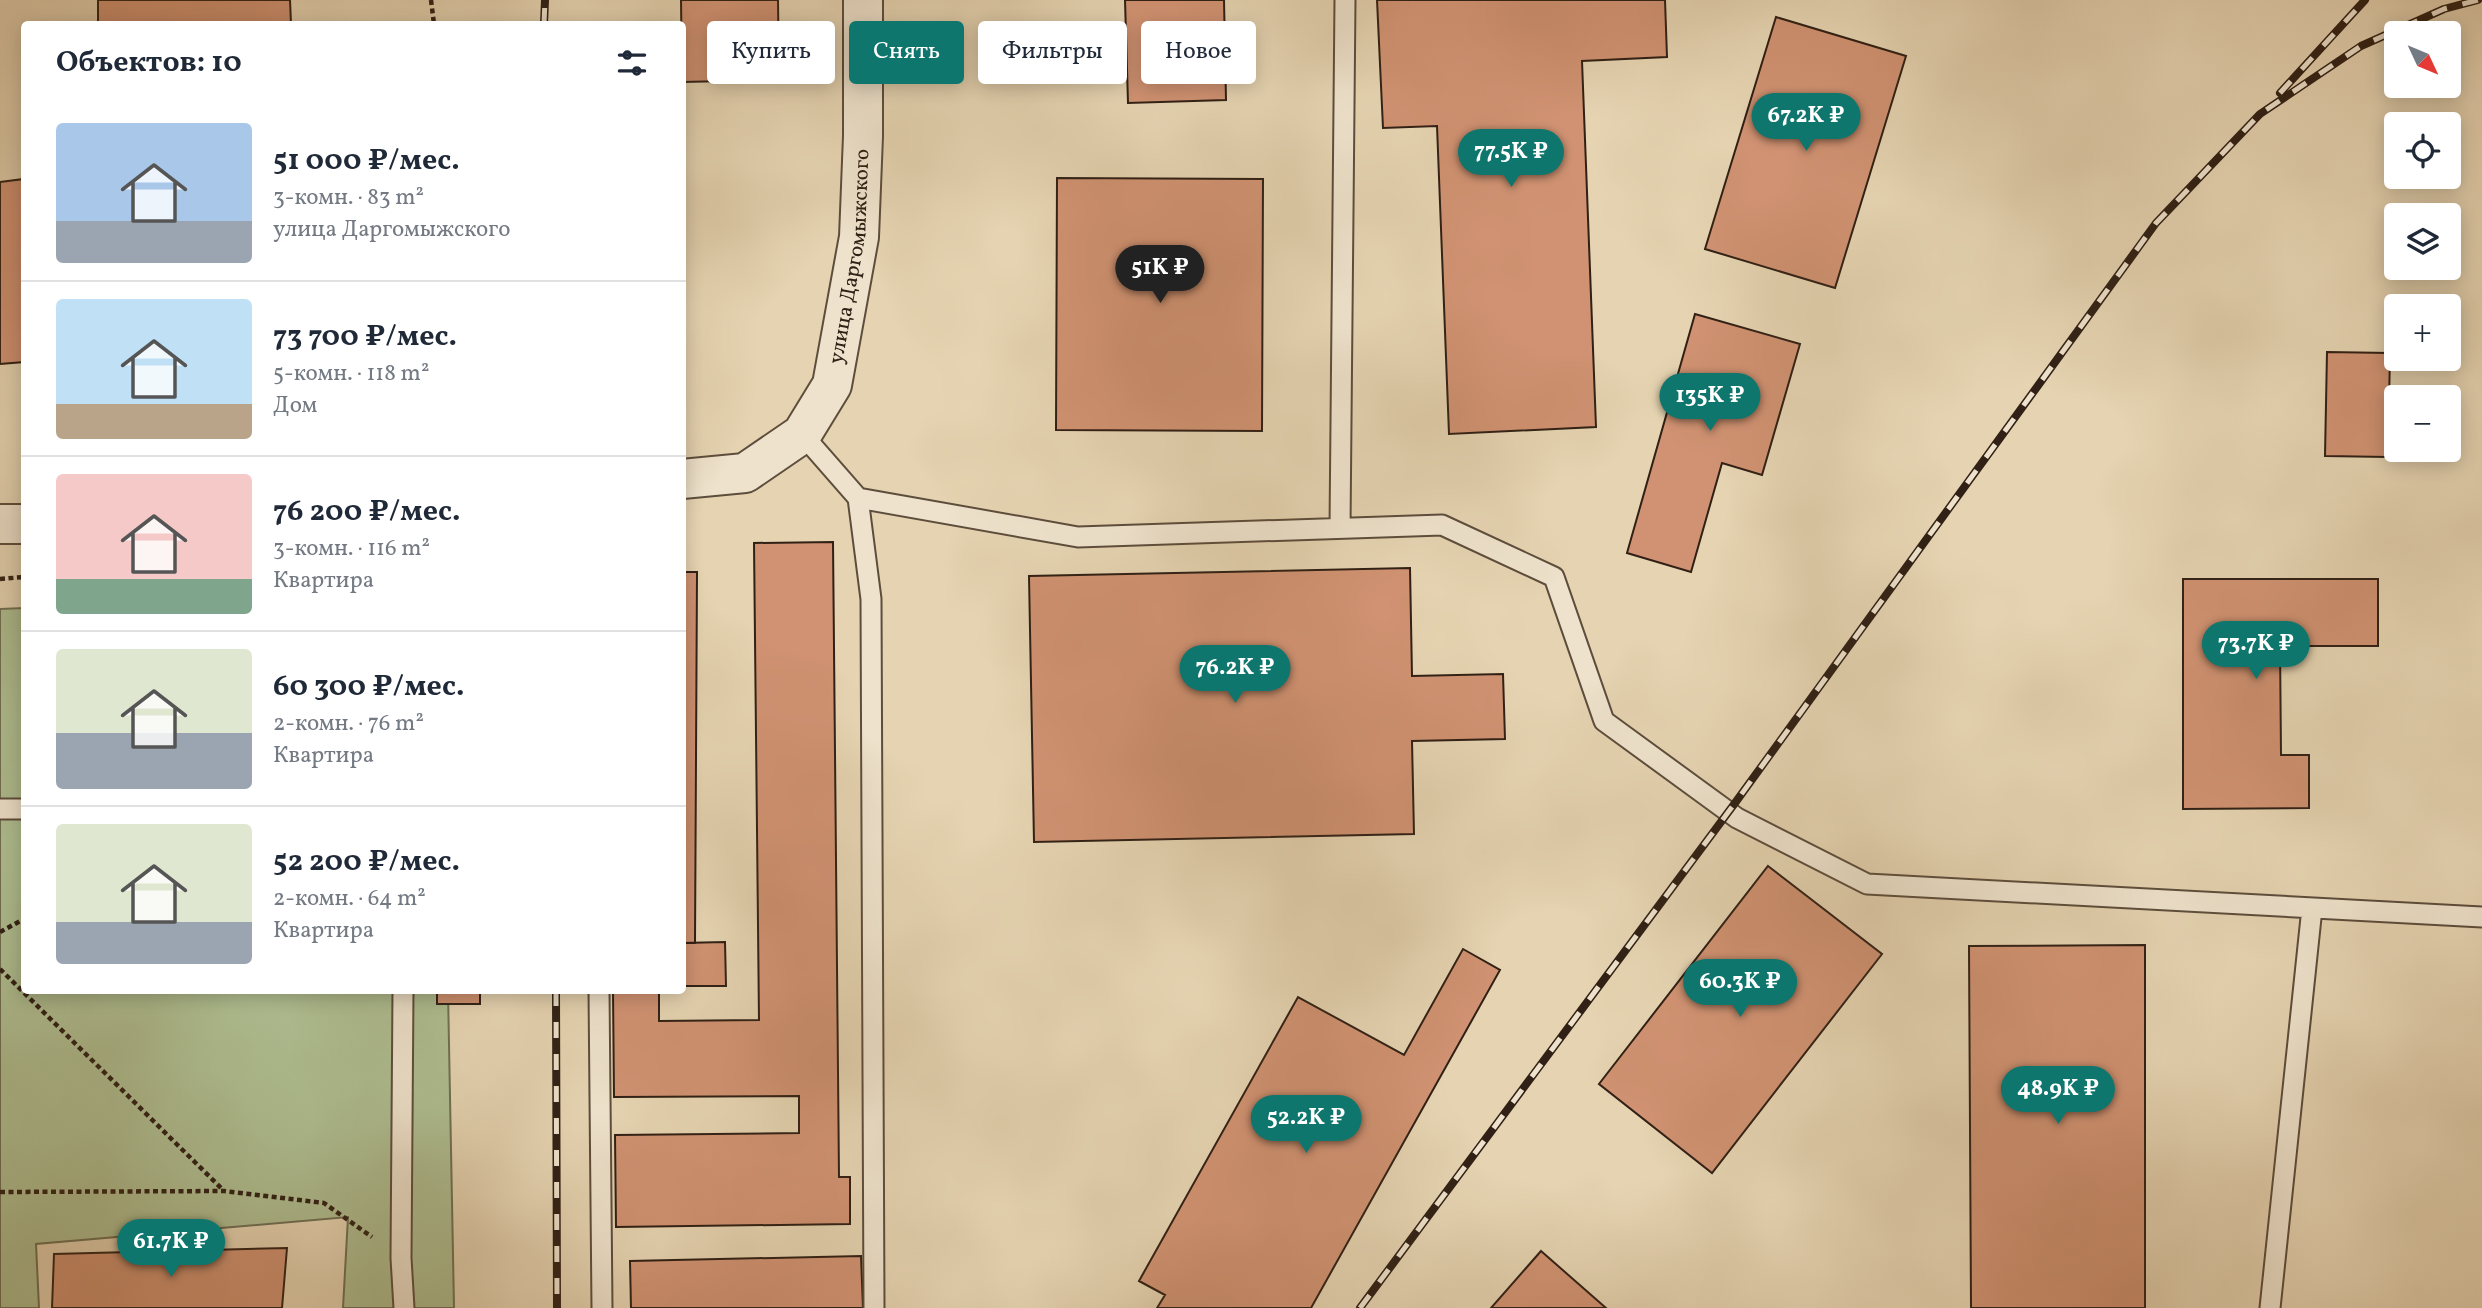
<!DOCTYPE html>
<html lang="ru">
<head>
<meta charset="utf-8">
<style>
	body { margin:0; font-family:Vollkorn,serif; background:#f2f2f3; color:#1f2937; height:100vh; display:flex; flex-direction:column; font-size:26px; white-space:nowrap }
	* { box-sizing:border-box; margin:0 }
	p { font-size:23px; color:#747a83 }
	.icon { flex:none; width:38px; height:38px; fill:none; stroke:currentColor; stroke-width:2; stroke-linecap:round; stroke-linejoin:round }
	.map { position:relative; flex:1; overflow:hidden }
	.details { position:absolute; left:21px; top:21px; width:665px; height:973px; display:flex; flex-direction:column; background:#fff; border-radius:7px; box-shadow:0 4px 18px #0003 }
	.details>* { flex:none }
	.guide { position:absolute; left:707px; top:21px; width:665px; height:63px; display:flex; gap:14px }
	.needle { width:46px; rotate:134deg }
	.tools { position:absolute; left:2384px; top:21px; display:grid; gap:14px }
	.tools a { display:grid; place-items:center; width:77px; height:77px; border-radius:7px; background:#fff; box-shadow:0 4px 18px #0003; font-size:35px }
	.price { position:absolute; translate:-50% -60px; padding:0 16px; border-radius:24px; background:#0f766e; color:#fff; font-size:23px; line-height:46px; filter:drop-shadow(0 2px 4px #0008) }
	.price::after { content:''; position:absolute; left:50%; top:42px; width:21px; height:16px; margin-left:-10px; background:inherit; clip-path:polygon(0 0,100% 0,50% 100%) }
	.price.on { background:#222; color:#fff }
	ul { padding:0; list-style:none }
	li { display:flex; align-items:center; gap:21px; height:175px; padding:0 35px }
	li+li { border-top:2px solid #e0e1e3 }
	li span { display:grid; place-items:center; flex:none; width:196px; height:140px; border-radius:7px; color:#555 }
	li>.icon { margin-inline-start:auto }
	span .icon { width:84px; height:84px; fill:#fffc; stroke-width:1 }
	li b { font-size:30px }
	h2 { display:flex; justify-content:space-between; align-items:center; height:84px; padding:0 35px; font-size:30px }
	.tag { padding:0 24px; border-radius:7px; background:#fff; box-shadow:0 4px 18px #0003; font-size:24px; line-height:63px }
	.tag.on { background:#0f766e; color:#fff }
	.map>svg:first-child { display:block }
	.green { fill:#aebe91; stroke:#6f6f53; stroke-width:2 }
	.building { fill:#d09272; stroke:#302015; stroke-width:2 }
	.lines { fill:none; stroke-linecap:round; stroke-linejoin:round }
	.lane-casing { stroke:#5d4d3c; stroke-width:23 }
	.street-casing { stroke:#5d4d3c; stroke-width:42 }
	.path { stroke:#302015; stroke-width:4.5; stroke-dasharray:5 3.5; stroke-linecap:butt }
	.lane { stroke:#eee2cc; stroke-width:19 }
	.street { stroke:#eee2cc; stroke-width:38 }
	.rail-casing { stroke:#302015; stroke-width:8 }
	.rail { stroke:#eee2cc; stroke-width:5; stroke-dasharray:16; stroke-linecap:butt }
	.labels { text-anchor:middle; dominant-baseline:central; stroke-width:5; stroke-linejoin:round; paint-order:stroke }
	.street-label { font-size:21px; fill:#302015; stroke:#eee2cc }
</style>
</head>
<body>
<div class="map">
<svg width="2482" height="1308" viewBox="0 0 2482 1308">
	<rect width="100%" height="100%" fill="#e5d3b1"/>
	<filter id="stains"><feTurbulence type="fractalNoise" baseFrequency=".00286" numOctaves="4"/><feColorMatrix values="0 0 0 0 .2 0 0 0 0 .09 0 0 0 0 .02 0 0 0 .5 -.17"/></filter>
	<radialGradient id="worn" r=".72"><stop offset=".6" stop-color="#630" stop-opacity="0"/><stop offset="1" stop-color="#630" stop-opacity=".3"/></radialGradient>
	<path class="green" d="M 24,608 L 24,990 L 448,991 L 454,1308 L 343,1308 L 348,1217 L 36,1244 L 39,1308 L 0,1308 L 0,609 Z"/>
	<path class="building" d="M 98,0 L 290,0 L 291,24 L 98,24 Z
		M 681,0 L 778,0 L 779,80 L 682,82 Z
		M 1125,0 L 1224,0 L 1226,100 L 1128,103 Z
		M 1377,0 L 1665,0 L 1667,57 L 1582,61 L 1596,427 L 1449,434 L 1437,126 L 1383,128 Z
		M 1776,17 L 1906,56 L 1835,288 L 1705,249 Z
		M 1057,178 L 1263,179 L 1262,431 L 1056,430 Z
		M 24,179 L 24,362 L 0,364 L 0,182 Z
		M 1695,314 L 1800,344 L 1762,475 L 1722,463 L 1691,572 L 1627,553 Z
		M 2327,352 L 2390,353 L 2388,457 L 2325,456 Z
		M 833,542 L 839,1177 L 850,1177 L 850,1224 L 616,1227 L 615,1135 L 799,1133 L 799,1096 L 614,1097 L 613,990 L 659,990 L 659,1021 L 759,1020 L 754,543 Z
		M 1410,568 L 1412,676 L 1503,674 L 1505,739 L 1412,741 L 1414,834 L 1034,842 L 1029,576 Z
		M 682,572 L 697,572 L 695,943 L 682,943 Z
		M 2183,579 L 2378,579 L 2378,646 L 2280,646 L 2281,755 L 2309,755 L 2309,808 L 2183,809 Z
		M 1768,866 L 1882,954 L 1712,1173 L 1599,1084 Z
		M 725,942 L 726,986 L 682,986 L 682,943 Z
		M 2145,945 L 2145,1308 L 1971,1308 L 1969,946 Z
		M 1463,949 L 1500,970 L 1311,1308 L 1157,1308 L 1165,1295 L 1139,1281 L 1298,997 L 1404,1055 Z
		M 437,990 L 480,990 L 480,1004 L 437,1004 Z
		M 287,1248 L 282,1308 L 52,1308 L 54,1254 Z
		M 1541,1251 L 1606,1308 L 1491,1308 Z
		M 861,1256 L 863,1308 L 631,1308 L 630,1261 Z"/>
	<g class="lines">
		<defs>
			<path id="lane" d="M 802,434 L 858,498 L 871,599 L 874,1308
				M 858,498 L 1078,537 L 1442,525 L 1554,577 L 1604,721 L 1737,818 L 1867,884 L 2482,917
				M 1340,528 L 1345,0
				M 0,809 L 24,809
				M 403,990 L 401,1258 L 404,1308
				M 599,990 L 602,1308
				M 2270,1308 L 2312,908"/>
			<g id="street">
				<path id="s1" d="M 682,479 L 745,473 L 802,434 L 832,385 L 859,237 L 863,136 L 863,0"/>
				<path d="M 0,524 L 24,524"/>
			</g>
		</defs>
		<use href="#lane" class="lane-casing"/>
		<use href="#street" class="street-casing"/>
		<path class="path" d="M 431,0 L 434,24
			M 0,579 L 24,577
			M 0,932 L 24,919
			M 0,969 L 223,1190
			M 0,1192 L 224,1191 L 324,1203 L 372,1237"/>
		<use href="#lane" class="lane"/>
		<use href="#street" class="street"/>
		<defs>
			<path id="rail" d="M 544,24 L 545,0
				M 2280,93 L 2365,0
				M 556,990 L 557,1308
				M 1360,1308 L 1735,803 L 2156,223 L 2260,114 L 2361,46 L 2444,9 L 2478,0"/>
		</defs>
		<use href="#rail" class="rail-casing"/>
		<use href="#rail" class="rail"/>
	</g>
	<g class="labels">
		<g class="street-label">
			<text stroke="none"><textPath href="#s1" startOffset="320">улица Даргомыжского</textPath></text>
		</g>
	</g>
	<rect width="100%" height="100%" filter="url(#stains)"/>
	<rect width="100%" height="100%" fill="url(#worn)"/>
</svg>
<div class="tools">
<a><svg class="needle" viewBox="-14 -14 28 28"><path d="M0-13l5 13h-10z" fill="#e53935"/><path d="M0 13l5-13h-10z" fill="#747a83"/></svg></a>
<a><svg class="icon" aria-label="locate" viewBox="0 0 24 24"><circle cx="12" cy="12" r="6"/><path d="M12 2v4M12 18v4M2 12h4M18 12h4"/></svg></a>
<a><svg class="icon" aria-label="layers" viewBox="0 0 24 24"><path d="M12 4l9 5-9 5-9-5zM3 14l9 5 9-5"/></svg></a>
<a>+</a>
<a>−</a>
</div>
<b class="price" style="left:1806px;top:153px">67.2K ₽</b>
<b class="price" style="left:1511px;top:189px">77.5K ₽</b>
<b class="price on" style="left:1160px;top:305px">51K ₽</b>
<b class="price" style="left:1710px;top:433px">135K ₽</b>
<b class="price" style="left:2256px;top:681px">73.7K ₽</b>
<b class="price" style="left:1235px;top:705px">76.2K ₽</b>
<b class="price" style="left:1740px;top:1019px">60.3K ₽</b>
<b class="price" style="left:2058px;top:1126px">48.9K ₽</b>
<b class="price" style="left:1306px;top:1155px">52.2K ₽</b>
<b class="price" style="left:171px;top:1279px">61.7K ₽</b>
<div class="guide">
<a class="tag">Купить</a>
<a class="tag on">Снять</a>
<a class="tag">Фильтры</a>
<a class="tag">Новое</a>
</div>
<section class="details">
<h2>Объектов: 10<svg class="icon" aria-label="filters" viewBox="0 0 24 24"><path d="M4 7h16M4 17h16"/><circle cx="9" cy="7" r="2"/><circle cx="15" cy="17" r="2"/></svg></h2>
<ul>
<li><span style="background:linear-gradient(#a9c7e8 70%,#9aa5b1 0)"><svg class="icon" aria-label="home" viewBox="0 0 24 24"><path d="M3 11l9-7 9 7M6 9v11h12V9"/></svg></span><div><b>51 000 ₽/мес.</b><p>3-комн. · 83 m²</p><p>улица Даргомыжского</p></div></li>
<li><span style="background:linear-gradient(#bfe0f5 75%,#b9a48a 0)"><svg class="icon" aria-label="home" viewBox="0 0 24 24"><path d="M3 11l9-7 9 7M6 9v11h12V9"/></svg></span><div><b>73 700 ₽/мес.</b><p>5-комн. · 118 m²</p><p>Дом</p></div></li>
<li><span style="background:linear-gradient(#f6c9c9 75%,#7fa58c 0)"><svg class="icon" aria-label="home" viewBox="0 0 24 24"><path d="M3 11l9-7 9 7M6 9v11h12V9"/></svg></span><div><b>76 200 ₽/мес.</b><p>3-комн. · 116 m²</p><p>Квартира</p></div></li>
<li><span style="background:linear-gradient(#dfe7d0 60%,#9aa5b1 0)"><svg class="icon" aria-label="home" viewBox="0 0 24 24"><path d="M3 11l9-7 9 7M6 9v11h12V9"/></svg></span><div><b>60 300 ₽/мес.</b><p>2-комн. · 76 m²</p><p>Квартира</p></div></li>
<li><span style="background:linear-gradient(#dfe7d0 70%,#9aa5b1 0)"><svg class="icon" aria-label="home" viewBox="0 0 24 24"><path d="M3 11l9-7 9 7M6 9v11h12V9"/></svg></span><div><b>52 200 ₽/мес.</b><p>2-комн. · 64 m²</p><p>Квартира</p></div></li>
</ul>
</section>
</div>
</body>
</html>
